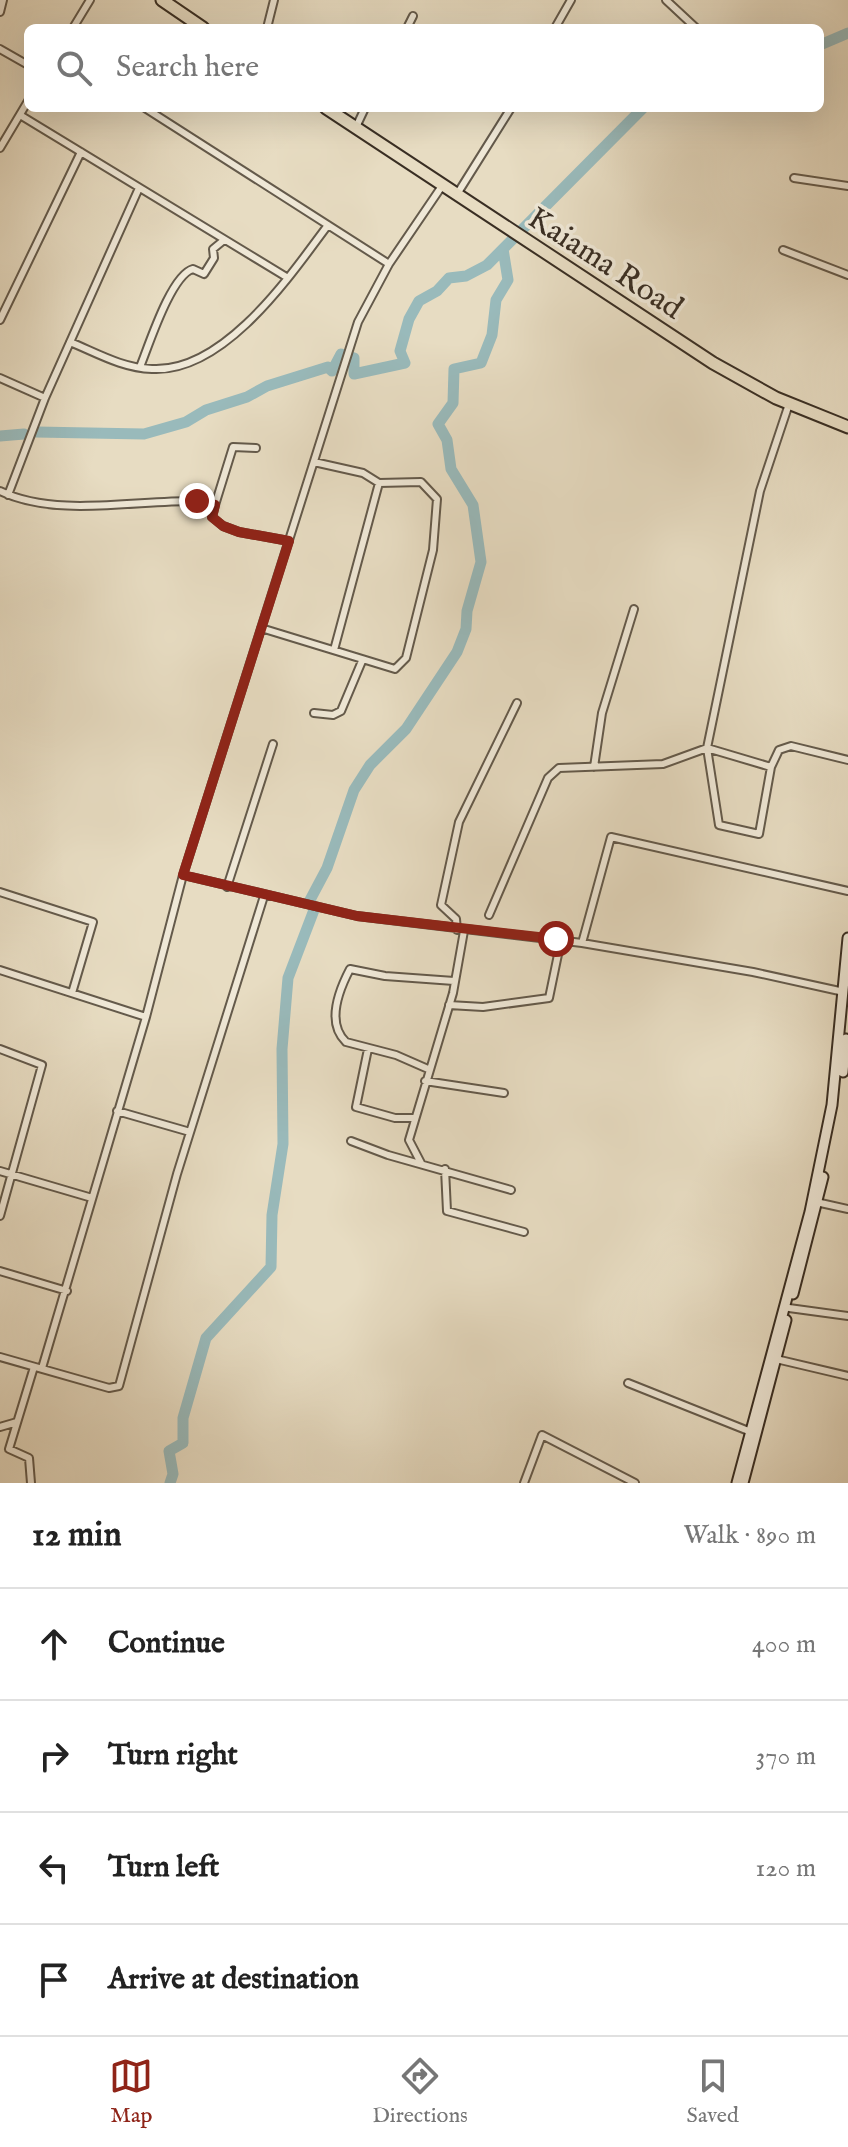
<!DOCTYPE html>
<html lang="en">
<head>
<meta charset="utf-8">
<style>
	:root { --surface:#fff; --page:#f2f2f2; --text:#222; --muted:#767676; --line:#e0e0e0; --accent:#8f2418 }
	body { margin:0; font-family:"IM FELL English",serif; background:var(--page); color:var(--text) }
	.stop { position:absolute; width:24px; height:24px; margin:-18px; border:6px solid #8f2418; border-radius:50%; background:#fff }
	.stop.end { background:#8f2418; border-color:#fff; box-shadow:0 2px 8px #0008 }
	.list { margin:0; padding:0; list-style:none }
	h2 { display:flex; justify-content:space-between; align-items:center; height:104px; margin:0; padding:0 32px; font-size:34px }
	h2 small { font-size:26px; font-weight:400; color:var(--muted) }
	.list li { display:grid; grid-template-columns:52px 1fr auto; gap:24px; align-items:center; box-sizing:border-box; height:112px; padding:0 32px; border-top:2px solid var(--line) }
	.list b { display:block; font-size:30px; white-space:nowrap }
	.list em { font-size:26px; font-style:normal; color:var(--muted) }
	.icon { flex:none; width:44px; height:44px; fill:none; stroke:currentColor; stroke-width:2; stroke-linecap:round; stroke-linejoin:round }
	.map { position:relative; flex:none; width:848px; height:1483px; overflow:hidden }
	.search { position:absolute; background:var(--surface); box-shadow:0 8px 32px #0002; left:24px; right:24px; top:24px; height:88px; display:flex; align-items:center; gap:20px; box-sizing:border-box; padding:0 28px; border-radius:12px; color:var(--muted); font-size:30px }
	.sheet { height:552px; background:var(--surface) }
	nav { display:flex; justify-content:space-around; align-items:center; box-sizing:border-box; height:112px; border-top:2px solid var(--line); background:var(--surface); font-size:22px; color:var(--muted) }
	nav a { display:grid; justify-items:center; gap:4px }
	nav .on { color:var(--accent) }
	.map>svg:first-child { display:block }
</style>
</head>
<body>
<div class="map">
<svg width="848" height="1483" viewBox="0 0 848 1483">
	<rect width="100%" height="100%" fill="#e7dcc2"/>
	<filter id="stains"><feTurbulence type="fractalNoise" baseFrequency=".0025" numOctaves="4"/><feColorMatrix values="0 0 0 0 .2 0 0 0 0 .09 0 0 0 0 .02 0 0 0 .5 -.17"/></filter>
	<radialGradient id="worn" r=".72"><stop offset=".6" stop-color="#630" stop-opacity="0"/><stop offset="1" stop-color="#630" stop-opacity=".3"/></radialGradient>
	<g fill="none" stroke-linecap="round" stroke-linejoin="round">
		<path stroke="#99babb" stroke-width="11" d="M 820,45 L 848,33
			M 36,432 L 144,434 L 186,422 L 206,410 L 247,397 L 267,386 L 328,367 L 332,371 L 341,354 L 354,358 L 354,374 L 405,363 L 400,351 L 409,319 L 419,301 L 437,291 L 449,278 L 466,276 L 487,265 L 643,108
			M 0,436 L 24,434
			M 170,1483 L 173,1474 L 169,1451 L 183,1443 L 183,1418 L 206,1338 L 271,1267 L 272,1215 L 283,1144 L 282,1049 L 288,978 L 314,910 L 310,900 L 327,868 L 354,790 L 370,765 L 406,729 L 457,652 L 466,629 L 467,611 L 481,562 L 473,505 L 451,469 L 447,440 L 438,424 L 453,403 L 454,369 L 481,363 L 492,335 L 496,300 L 508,280 L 503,249"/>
		<g stroke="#645a4b" stroke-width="10">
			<path id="street" d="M 666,0 L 696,28
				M 0,12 L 3,0
				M 73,28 L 90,0
				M 267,28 L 274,0
				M 407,28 L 413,16
				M 555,28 L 571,0
				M 0,49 L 28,65
				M 145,108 L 389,264
				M 20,115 L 288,278
				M 357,125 L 365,108
				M 0,148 L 28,101
				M 794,178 L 848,186
				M 459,191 L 511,108
				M 783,250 L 848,275
				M 0,320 L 81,152
				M 70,342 C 97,353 122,368 152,369 C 224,373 290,276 328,225
				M 140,367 C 149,345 171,275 193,269 L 204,274 L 214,258 L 213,249 L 224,240
				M 0,378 L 45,398
				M 0,491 C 55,518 137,500 197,501 L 215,505 L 212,517 L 223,526 L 239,532 L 289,541
				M 8,495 L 45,398 L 139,188
				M 215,505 L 233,447 L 256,448
				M 261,628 L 395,669 L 406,658 L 433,550 L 437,499 L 421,482 L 379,483 L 363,473 L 314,462
				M 334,650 L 379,483
				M 314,713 L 333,715 L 341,711 L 362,661
				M 594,767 L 602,713 L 634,609
				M 771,767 L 759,834 L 719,825 L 707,748 L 760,491 L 789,404
				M 183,875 L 357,916 L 582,943 L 753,972 L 844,992
				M 227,887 L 273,744
				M 0,892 L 93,922 L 72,993
				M 489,915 L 548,778 L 559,768 L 663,764 L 707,748 L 771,767 L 779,750 L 791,746 L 848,760
				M 457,930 L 456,919 L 441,905 L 459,822 L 517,703
				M 582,943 L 611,837 L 848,891
				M 0,970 L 146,1017
				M 449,1005 L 483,1007 L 549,998 L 561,940
				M 0,1049 L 42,1065 L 0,1216
				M 368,1049 L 356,1107 L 395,1118 L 413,1118
				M 428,1069 L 396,1055 L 346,1042 C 326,1023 339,990 350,969 L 385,976 L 454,981
				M 425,1081 L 504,1093
				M 117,1111 L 190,1132
				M 351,1141 L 388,1155 L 511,1190
				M 421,1163 L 409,1140 L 453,993 L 464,931
				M 445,1169 L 447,1211 L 524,1232
				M 0,1171 L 92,1198
				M 816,1202 L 848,1209
				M 0,1271 L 67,1291
				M 789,1308 L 848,1316
				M 0,1357 L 109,1388 L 119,1386 L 177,1174 L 264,896
				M 776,1359 L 848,1376
				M 42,1368 L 146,1017 L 183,875 L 358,322 L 389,264 L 442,186
				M 628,1383 L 751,1432
				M 0,1427 L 17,1422
				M 31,1483 L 29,1458 L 9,1449 L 34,1367
				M 524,1483 L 542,1435 L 635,1483"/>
		</g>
		<g stroke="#392e23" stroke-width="13">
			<path id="secondary" d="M 843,1072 L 846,1039
				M 793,1294 L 823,1177
				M 737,1483 L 810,1212 L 832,1105 L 848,938
				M 743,1483 L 786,1320"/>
		</g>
		<g stroke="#392e23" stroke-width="15">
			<path id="highway" d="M 162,0 L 203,28
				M 326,108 L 713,363 L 776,398 L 848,427"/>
		</g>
		<use href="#street" stroke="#efe8d7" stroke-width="6"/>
		<use href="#secondary" stroke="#efe8d7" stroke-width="9"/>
		<use href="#highway" stroke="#e7dcc2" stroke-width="11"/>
	</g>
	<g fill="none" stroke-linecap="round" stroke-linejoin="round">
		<path stroke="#8f2418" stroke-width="10" d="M 197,501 L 215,505 L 212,517 L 223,526 L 239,532 L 289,541 L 183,875 L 357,916 L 556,939"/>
	</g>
	<g text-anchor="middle" stroke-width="7" stroke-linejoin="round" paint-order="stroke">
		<g font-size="32" fill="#392e23" stroke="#efe8d7">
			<text transform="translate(606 262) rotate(33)" y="11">Kaiama Road</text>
		</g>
	</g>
	<rect width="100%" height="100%" filter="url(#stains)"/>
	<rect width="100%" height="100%" fill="url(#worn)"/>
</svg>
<div class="stop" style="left:556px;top:939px"></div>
<div class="stop end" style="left:197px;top:501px"></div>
<div class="search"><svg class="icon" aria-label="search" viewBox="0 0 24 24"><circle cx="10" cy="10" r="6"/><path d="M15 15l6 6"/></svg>Search here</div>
</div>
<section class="sheet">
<h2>12 min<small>Walk · 890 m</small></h2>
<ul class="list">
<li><svg class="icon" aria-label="ahead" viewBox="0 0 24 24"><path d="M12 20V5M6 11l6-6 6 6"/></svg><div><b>Continue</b></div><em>400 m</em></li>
<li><svg class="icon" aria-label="right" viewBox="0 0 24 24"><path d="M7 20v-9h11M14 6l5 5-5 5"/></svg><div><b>Turn right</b></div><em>370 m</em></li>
<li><svg class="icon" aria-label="left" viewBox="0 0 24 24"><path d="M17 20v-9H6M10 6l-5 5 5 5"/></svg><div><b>Turn left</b></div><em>120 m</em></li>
<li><svg class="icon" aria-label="arrive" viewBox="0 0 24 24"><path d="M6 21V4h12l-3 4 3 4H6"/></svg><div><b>Arrive at destination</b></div></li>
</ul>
</section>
<nav>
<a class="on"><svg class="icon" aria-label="map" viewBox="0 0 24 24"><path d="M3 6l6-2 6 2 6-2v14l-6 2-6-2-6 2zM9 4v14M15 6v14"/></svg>Map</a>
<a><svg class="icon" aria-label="directions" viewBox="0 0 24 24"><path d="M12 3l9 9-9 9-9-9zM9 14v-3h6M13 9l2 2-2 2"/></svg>Directions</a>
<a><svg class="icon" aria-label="saved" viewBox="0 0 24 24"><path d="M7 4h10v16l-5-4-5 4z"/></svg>Saved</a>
</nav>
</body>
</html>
